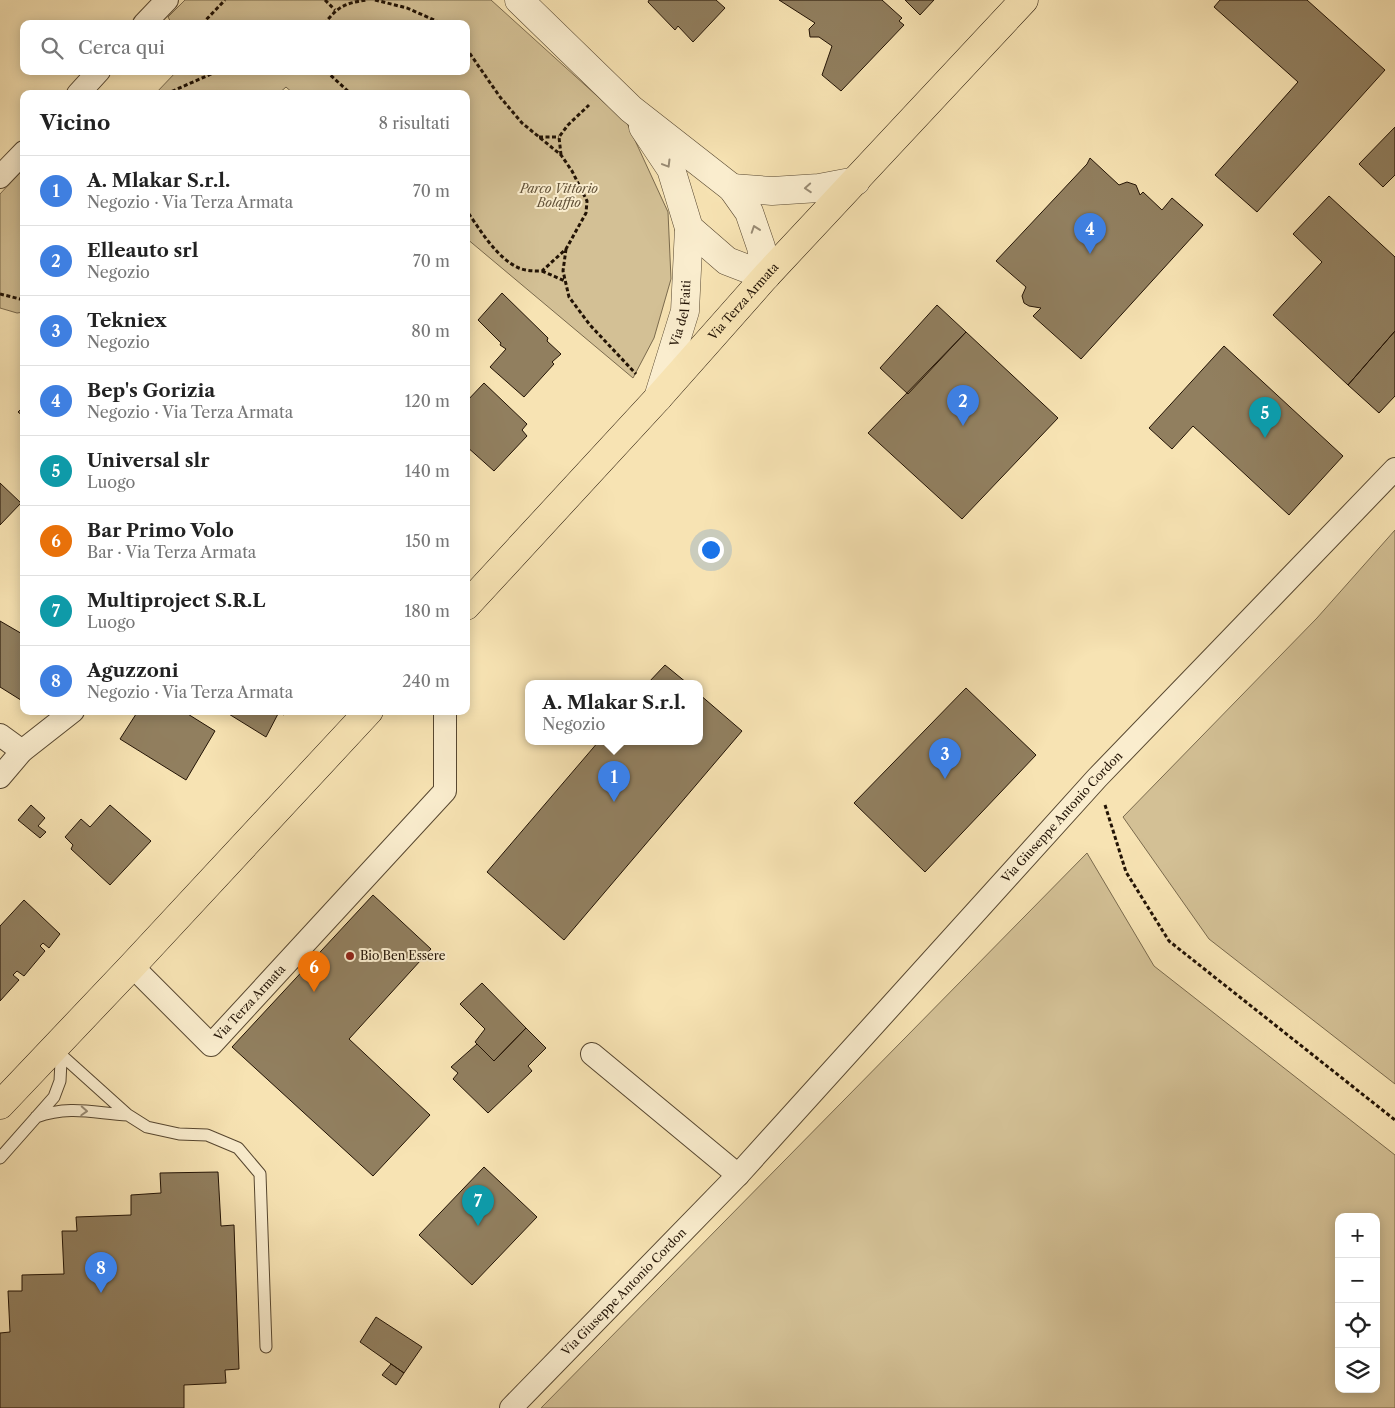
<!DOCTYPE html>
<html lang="it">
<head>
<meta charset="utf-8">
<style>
	:root { --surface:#fff; --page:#f2f2f2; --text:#222; --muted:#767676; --line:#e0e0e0; --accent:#d93025 }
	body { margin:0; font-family:"Libre Caslon Text",serif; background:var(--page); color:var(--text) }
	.controls { position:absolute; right:15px; bottom:15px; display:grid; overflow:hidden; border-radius:10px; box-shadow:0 2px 12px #0003 }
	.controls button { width:45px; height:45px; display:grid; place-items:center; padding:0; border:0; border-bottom:1px solid var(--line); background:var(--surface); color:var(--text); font:25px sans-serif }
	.you { position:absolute; left:710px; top:549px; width:18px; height:18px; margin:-12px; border:4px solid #fff; border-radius:50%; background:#1a73e8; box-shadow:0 0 0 8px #1a73e833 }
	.badge { display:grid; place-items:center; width:32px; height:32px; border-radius:50%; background:var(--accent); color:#fff; font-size:16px; font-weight:700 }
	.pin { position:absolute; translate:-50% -41px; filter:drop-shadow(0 1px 2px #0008) }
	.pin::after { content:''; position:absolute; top:26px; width:18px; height:15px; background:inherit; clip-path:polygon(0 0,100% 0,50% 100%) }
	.popup { position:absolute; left:525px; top:680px; width:178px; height:65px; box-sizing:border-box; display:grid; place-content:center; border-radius:10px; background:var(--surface); filter:drop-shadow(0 1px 4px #0005); font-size:16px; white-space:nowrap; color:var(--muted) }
	.popup b { font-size:19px; color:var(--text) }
	.popup::after { content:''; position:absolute; left:50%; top:100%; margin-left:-10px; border:10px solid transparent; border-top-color:var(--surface) }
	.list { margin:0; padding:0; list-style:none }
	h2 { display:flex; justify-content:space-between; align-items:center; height:65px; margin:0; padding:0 20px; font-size:21px }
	h2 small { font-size:16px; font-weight:400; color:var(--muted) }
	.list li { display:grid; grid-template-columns:32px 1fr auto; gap:15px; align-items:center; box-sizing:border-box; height:70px; padding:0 20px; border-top:1px solid var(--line) }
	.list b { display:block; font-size:19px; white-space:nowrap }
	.list p { margin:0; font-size:16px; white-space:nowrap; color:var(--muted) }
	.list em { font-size:16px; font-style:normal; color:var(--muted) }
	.icon { flex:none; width:28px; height:28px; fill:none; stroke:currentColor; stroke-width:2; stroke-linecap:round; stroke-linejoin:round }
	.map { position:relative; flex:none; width:1395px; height:1408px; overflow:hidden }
	.search { position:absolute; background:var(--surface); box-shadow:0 2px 12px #0003; left:20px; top:20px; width:450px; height:55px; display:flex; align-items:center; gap:12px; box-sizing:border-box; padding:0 18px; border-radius:10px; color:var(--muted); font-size:19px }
	.panel { position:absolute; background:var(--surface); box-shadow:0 2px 12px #0003; left:20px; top:90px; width:450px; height:625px; border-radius:10px }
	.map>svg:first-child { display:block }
</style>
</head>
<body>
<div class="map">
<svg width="1395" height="1408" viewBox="0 0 1395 1408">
	<rect width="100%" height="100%" fill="#f7e3b3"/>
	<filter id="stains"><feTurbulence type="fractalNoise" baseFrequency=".004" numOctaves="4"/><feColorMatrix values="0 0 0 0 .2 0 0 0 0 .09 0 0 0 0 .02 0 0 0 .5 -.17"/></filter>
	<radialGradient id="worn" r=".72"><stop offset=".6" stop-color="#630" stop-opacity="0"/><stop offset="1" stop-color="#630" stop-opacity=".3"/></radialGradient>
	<path fill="#d3c095" stroke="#7a6a4d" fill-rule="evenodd" d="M 185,0 L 491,0 L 627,123 L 668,212 L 671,279 L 654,338 L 633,378 L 466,238 L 466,94 L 294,94 L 286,87 L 278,94 L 155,94 L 177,71 L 466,71 L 466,24 L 172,24 L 168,17 Z
		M 24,168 L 24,312 L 17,313 L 0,308 L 0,194 Z
		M 1395,530 L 1395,1084 L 1209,939 L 1123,817 L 1317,618 Z
		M 1087,853 L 1154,966 L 1395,1155 L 1395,1408 L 541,1408 ZM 1339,1217 L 1376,1217 L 1376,1389 L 1339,1389 Z"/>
	<path fill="#917f5f" stroke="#221305" d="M 649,0 L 716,0 L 725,8 L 693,42 L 678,26 L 675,30 L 648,2 Z
		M 779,0 L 882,0 L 902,18 L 899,21 L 904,25 L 841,91 L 822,75 L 832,46 L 819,37 L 810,37 L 809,29 L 815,23 Z
		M 905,0 L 934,0 L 920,15 Z
		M 1220,0 L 1307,0 L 1385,70 L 1257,212 L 1215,175 L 1298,82 L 1214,7 Z
		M 1395,127 L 1395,175 L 1383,187 L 1359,164 Z
		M 1090,158 L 1119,185 L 1127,182 L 1136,185 L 1140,195 L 1143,192 L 1162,210 L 1172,198 L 1203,225 L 1081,359 L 1033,316 L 1041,308 L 1029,306 L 1024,303 L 1022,296 L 1026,287 L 996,261 L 1087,164 Z
		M 1329,196 L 1395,257 L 1395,331 L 1348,385 L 1273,315 L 1322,262 L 1293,234 Z
		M 502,293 L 548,338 L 547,341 L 561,354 L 552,362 L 554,364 L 524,397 L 490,367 L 506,349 L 500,345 L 501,343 L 478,320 Z
		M 937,305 L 966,332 L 908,394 L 880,368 Z
		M 1395,331 L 1395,396 L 1379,413 L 1348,385 Z
		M 966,332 L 1058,418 L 962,519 L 868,433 Z
		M 1224,346 L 1343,456 L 1289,515 L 1193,426 L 1172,449 L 1149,428 Z
		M 484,383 L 527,424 L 522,430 L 527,436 L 494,471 L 466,446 L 466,402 Z
		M 24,406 L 24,417 L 18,412 Z
		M 0,483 L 21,503 L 0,525 Z
		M 0,621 L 24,635 L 24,702 L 0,687 Z
		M 665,665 L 687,683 L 648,683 Z
		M 966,688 L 1036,755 L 925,872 L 854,803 Z
		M 699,694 L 742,731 L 564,940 L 487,872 L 599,741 L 699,741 Z
		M 138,711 L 183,711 L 215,731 L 186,780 L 120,739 Z
		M 224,711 L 286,711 L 284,715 L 279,712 L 266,737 Z
		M 31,805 L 45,818 L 38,826 L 46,832 L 40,838 L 18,820 Z
		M 110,805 L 151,841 L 110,885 L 71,849 L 73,845 L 65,837 L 81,819 L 90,827 Z
		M 373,895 L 431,949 L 349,1039 L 430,1115 L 373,1176 L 232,1047 Z
		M 24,900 L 60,934 L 49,948 L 43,943 L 40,946 L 45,951 L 24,976 L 17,971 L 13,975 L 19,980 L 0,1001 L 0,926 Z
		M 482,983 L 526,1028 L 494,1061 L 475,1042 L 485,1029 L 460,1004 Z
		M 526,1028 L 546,1048 L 528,1066 L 532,1071 L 488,1113 L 453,1079 L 458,1073 L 451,1067 L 477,1044 L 494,1061 Z
		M 484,1167 L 537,1217 L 472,1285 L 419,1235 Z
		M 218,1172 L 221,1226 L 234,1225 L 239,1369 L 225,1370 L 226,1383 L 184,1385 L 184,1408 L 0,1408 L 0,1333 L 10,1332 L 8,1291 L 22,1291 L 22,1275 L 64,1274 L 62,1231 L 77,1231 L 76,1217 L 131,1215 L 131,1195 L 161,1193 L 160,1173 Z
		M 376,1317 L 422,1347 L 404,1373 L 360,1342 Z
		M 391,1364 L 404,1373 L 396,1385 L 382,1375 Z"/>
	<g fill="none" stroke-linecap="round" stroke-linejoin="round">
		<g stroke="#574730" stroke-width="13">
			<path id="service" d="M 128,1115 L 147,1127 L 179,1134 L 207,1135 L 238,1148 L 260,1174 L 266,1347
				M 36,1117 C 71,1105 93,1113 128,1115 L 58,1052
				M 0,1158 L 54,1097 L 60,1081 L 61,1061 L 58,1051"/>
		</g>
		<g stroke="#574730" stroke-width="24">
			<g id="minor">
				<path d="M 144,24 L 167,0"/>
				<path d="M 78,94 L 99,71"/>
				<path d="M 0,177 L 24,152"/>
				<path d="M 0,735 L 22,751"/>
				<path d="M 0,777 L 22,751 L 73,711"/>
				<path id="s1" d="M 132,966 L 211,1045 L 445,791 L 445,711"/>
				<path d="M 592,1054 L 738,1175"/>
				<path id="s2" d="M 511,1408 L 738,1175 L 1097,778 L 1395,469"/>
			</g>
		</g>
		<g stroke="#574730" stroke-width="29">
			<g id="tertiary">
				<path d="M 519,0 L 631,109 L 732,188 L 749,212 L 761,247 L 766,276"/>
				<path d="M 643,127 L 671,169 L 689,228 L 727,261 L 766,276"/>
				<path d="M 732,188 L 772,191 L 819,188 L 856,181"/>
				<path id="s3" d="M 658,398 L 685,311 L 689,228"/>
			</g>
		</g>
		<g stroke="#221305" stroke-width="29">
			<g id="primary">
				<path id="s4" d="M 466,606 L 658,398 L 766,276 L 1024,0"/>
				<path d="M 0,1105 L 132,966 L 369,711"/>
			</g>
		</g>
		<path stroke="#221305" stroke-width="3" stroke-dasharray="4 2.5" stroke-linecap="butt" d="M 325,0 L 335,10
			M 375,0 L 407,8 L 443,24
			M 202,24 L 225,0
			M 324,24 C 338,7 344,3 367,0
			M 466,48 L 500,97 L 522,123 L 561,155 L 572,171 L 587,201 L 586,213 L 566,249 L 542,271 C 534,271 526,271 519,268 C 496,258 480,229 466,210
			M 326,71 L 351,94
			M 166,94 L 218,71
			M 539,137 L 559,137
			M 561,155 L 559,137 L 568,125 L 589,105
			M 566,249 L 563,271 L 569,297 L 590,325 L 636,374
			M 542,271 L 565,281
			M 0,294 L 24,300
			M 1105,805 L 1126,872 L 1169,941 L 1395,1120"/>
		<use href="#service" stroke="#faedce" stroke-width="11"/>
		<use href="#minor" stroke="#faedce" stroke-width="22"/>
		<use href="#tertiary" stroke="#faedce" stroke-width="28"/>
		<use href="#primary" stroke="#f7e3b3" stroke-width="28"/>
	</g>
	<defs><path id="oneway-chevron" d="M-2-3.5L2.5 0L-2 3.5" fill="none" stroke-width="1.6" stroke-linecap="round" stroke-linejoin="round" transform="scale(1.25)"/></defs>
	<g stroke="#998b74">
		<use href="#oneway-chevron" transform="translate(667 164) rotate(59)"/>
		<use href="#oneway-chevron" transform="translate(808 188) rotate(176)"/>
		<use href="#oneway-chevron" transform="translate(755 229) rotate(-109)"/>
		<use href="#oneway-chevron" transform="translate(84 1111) rotate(3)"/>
	</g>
	<circle fill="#8f2418" stroke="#faedce" stroke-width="2" cx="350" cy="956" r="5"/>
	<g text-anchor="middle" stroke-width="4" stroke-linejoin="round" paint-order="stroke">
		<g font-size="12" font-style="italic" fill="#605037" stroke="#faedce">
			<text x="559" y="193">Parco Vittorio<tspan x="559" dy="14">Bolaffio</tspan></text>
		</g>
		<g font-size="12" fill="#221305" stroke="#faedce">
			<text dy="4" stroke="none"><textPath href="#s4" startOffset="412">Via Terza Armata</textPath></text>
			<text dy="4" stroke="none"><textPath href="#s3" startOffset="88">Via del Faiti</textPath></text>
			<text dy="4" stroke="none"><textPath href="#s2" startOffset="808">Via Giuseppe Antonio Cordon</textPath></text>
			<text dy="4" stroke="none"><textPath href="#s1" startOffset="169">Via Terza Armata</textPath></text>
			<text dy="4" stroke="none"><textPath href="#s2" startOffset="162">Via Giuseppe Antonio Cordon</textPath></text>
		</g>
		<g font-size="12" fill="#221305" stroke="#faedce" text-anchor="start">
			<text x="360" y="960">Bio Ben Essere</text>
		</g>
	</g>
	<rect width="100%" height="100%" filter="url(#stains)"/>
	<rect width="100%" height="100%" fill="url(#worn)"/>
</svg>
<div class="controls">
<button>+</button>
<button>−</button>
<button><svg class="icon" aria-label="locate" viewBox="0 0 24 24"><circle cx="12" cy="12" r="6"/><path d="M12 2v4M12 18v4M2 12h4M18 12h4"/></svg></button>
<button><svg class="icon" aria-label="layers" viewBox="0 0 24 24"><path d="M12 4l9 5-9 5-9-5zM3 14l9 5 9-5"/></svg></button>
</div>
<div class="you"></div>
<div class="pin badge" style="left:614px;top:802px;background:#3f7fe0">1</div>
<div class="popup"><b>A. Mlakar S.r.l.</b>Negozio</div>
<div class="pin badge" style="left:963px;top:426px;background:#3f7fe0">2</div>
<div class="pin badge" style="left:945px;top:779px;background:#3f7fe0">3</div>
<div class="pin badge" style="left:1090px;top:254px;background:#3f7fe0">4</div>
<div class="pin badge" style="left:1265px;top:438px;background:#0f9aa8">5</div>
<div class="pin badge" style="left:314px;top:992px;background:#e8710a">6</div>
<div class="pin badge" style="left:478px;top:1226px;background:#0f9aa8">7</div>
<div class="pin badge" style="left:101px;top:1293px;background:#3f7fe0">8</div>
<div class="search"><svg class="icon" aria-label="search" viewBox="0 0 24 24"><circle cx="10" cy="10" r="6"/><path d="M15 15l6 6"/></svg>Cerca qui</div>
<section class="panel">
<h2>Vicino<small>8 risultati</small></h2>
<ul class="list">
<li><span class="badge" style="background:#3f7fe0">1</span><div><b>A. Mlakar S.r.l.</b><p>Negozio · Via Terza Armata</p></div><em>70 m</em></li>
<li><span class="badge" style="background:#3f7fe0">2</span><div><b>Elleauto srl</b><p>Negozio</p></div><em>70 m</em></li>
<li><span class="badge" style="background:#3f7fe0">3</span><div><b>Tekniex</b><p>Negozio</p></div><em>80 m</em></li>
<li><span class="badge" style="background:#3f7fe0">4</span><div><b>Bep's Gorizia</b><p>Negozio · Via Terza Armata</p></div><em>120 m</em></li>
<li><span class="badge" style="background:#0f9aa8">5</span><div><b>Universal slr</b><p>Luogo</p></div><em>140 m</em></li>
<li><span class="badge" style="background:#e8710a">6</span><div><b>Bar Primo Volo</b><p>Bar · Via Terza Armata</p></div><em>150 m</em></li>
<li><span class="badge" style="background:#0f9aa8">7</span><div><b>Multiproject S.R.L</b><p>Luogo</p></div><em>180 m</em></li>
<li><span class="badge" style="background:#3f7fe0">8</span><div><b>Aguzzoni</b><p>Negozio · Via Terza Armata</p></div><em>240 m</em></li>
</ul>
</section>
</div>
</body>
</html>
